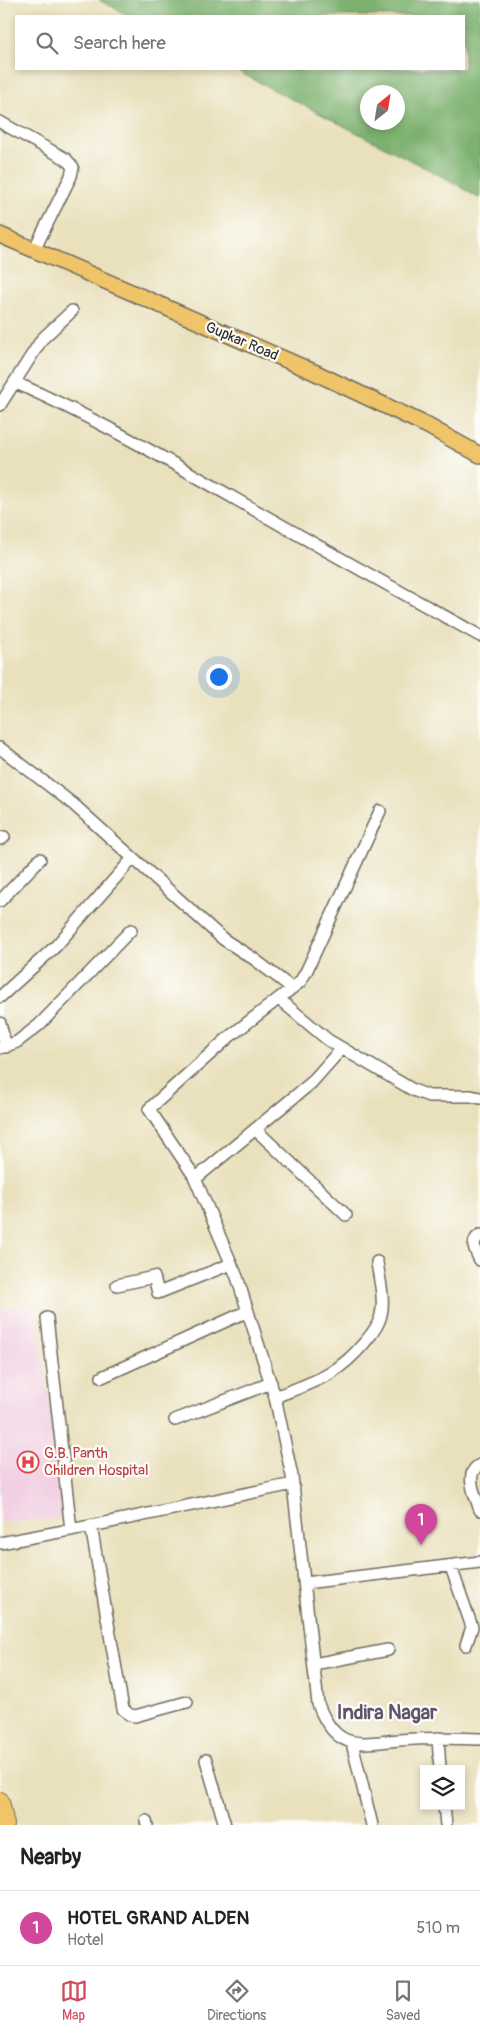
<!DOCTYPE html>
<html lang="en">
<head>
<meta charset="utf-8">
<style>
	:root { --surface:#fff; --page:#f2f2f2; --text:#222; --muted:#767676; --line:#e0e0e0; --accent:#d1495b }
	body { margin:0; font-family:Pangolin,sans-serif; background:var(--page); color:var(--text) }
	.controls { position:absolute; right:15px; bottom:15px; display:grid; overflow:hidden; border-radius:0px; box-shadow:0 2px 8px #0003 }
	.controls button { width:45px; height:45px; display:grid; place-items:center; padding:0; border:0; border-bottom:1px solid var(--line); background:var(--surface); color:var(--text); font:25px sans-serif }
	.compass { position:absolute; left:360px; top:85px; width:45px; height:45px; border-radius:50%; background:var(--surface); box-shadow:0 2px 8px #0003; rotate:30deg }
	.you { position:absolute; left:218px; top:676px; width:18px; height:18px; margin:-12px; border:4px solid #fff; border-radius:50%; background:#1a73e8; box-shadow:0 0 0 8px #1a73e833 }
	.badge { display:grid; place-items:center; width:32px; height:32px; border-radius:50%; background:var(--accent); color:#fff; font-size:16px; font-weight:700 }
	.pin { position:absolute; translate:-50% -41px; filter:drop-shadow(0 1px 2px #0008) }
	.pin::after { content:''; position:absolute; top:26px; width:18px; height:15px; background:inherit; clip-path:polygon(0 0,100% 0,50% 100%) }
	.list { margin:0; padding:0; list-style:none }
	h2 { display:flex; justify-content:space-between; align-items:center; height:65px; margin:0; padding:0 20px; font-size:21px }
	h2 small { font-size:16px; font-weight:400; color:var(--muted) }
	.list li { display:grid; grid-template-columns:32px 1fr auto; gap:15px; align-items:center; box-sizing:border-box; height:75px; padding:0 20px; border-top:1px solid var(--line) }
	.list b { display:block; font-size:19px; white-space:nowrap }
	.list p { margin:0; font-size:16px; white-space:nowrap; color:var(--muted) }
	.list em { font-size:16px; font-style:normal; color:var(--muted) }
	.icon { flex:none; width:28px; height:28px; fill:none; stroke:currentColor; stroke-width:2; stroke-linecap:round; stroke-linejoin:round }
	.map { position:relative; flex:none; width:480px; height:1825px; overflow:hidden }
	.search { position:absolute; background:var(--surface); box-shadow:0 2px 8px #0003; left:15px; right:15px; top:15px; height:55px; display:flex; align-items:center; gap:12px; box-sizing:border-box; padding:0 18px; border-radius:0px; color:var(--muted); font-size:19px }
	.sheet { height:140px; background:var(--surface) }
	nav { display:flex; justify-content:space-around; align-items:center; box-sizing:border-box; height:70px; border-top:1px solid var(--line); background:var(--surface); font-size:14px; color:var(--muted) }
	nav a { display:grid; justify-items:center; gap:2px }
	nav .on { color:var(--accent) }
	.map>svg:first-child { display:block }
</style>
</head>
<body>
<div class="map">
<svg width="480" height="1825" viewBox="0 0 480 1825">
	<rect width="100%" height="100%" fill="#fdfcf7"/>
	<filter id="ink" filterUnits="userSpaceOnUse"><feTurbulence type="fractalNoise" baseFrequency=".02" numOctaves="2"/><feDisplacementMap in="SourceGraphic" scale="10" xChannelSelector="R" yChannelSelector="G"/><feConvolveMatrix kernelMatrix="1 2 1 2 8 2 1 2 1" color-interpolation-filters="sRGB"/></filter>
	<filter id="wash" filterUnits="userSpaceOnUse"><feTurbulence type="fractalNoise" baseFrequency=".0096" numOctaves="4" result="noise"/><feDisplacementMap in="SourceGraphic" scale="20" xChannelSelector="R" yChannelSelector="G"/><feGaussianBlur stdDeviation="1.12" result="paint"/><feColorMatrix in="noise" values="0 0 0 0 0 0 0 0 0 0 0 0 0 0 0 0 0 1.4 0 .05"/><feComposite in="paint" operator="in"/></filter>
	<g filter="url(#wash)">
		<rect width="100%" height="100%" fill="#e9e0bc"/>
		<path fill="#f1d0e3" d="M 34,1306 L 50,1405 L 62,1518 L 0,1523 L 0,1308 Z"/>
		<path fill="#7bb16e" stroke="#536e4c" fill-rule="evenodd" d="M 99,0 L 480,0 L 480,199 L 449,180 L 233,69 L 464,69 L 464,16 L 130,16 ZM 368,92 L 398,92 L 398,122 L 368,122 Z"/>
	</g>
	<g filter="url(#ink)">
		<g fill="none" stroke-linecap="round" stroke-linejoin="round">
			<g stroke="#6e6a5e" stroke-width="14">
				<path id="minor" d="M 0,122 L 66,159 L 73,167 L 71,176 L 34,250
					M 16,383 C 93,417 166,459 239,501 C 319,547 399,591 480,636
					M 0,405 L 42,339 L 72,311
					M 0,748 L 73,804 L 223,939 L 254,959 L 292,988
					M 380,811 L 306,972 L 300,982 L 229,1037 L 149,1109 L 194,1176 L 237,1277 L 275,1397 L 292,1476 L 318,1704 C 324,1720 334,1739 353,1742 C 367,1745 385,1741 399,1740 C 426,1738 453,1738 480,1739
					M 0,839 L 4,837
					M 0,901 L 40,859
					M 0,997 L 56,946 L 133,858
					M 279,999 L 328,1040 L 413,1090 L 429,1096 L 471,1096 L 480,1098
					M 0,1023 L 6,1047
					M 0,1048 L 17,1042 L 39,1025 L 131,930
					M 255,1129 L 346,1215
					M 195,1179 L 311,1083 L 342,1048
					M 480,1235 C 470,1242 475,1251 480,1260
					M 117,1285 L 154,1277 L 158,1293 L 231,1264
					M 47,1318 L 71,1530
					M 102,1377 L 248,1311
					M 275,1397 C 315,1381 337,1376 365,1342 C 372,1334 379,1325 381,1315 C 385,1299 379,1278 377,1262
					M 175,1420 L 271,1383
					M 480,1465 C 463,1473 476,1497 480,1510
					M 91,1526 L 123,1709 L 130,1715 L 135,1716 L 187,1702
					M 0,1543 L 91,1526 L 293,1484
					M 451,1567 L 472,1627 L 466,1645
					M 305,1583 L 480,1562
					M 314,1664 L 388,1650
					M 438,1738 L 440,1769
					M 352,1743 L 372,1825
					M 206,1760 L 225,1825
					M 444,1806 L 446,1825
					M 146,1821 L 147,1825"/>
			</g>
			<g stroke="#6e6a5e" stroke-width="18">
				<path id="major" d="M 0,235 L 314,372 L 426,425 L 480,455"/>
			</g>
			<g stroke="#6e6a5e" stroke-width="20">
				<path id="highway" d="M 0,1801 L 5,1825"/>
			</g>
			<use href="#minor" stroke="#fff" stroke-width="11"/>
			<use href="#major" stroke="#f0c469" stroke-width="15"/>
			<use href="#highway" stroke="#f0c469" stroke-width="18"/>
		</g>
	</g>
	<defs>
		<g id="hospital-ring" transform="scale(1.125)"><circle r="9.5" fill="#fdfcf7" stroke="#e0444e" stroke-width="1.5"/><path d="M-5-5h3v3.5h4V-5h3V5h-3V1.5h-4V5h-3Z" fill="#e0444e"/></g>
	</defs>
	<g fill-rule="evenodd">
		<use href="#hospital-ring" x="28" y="1462"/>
	</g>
	<g text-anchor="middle" stroke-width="4.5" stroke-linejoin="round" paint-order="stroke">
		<g font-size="15" fill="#2b2b2b" stroke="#fdfcf7">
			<text transform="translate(242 341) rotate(23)" y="5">Gupkar Road</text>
		</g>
		<g font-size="15" fill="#be3a42" stroke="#fdfcf7" text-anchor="start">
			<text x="44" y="1458">G.B. Panth<tspan x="44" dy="17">Children Hospital</tspan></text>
		</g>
		<g font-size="20" font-weight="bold" fill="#5f556c" stroke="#fdfcf7">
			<text x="387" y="1719">Indira Nagar</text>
		</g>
	</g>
</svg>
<div class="controls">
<button><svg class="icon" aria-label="layers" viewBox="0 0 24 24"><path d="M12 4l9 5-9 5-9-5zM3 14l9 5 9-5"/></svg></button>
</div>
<svg class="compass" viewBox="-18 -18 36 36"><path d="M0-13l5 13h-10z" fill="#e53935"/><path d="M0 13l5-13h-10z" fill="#767676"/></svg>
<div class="you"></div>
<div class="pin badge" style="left:421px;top:1545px;background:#d1479c">1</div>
<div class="search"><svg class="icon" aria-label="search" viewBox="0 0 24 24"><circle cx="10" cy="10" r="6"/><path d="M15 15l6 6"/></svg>Search here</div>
</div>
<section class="sheet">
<h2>Nearby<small></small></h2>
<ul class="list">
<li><span class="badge" style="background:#d1479c">1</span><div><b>HOTEL GRAND ALDEN</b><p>Hotel</p></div><em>510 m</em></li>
</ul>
</section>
<nav>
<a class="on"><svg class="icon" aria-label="map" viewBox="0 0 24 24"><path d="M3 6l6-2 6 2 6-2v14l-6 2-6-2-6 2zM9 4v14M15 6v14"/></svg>Map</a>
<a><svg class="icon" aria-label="directions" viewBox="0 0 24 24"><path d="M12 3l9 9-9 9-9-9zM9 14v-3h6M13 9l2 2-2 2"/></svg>Directions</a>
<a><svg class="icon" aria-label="saved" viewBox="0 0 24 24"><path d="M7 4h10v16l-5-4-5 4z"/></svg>Saved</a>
</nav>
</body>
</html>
